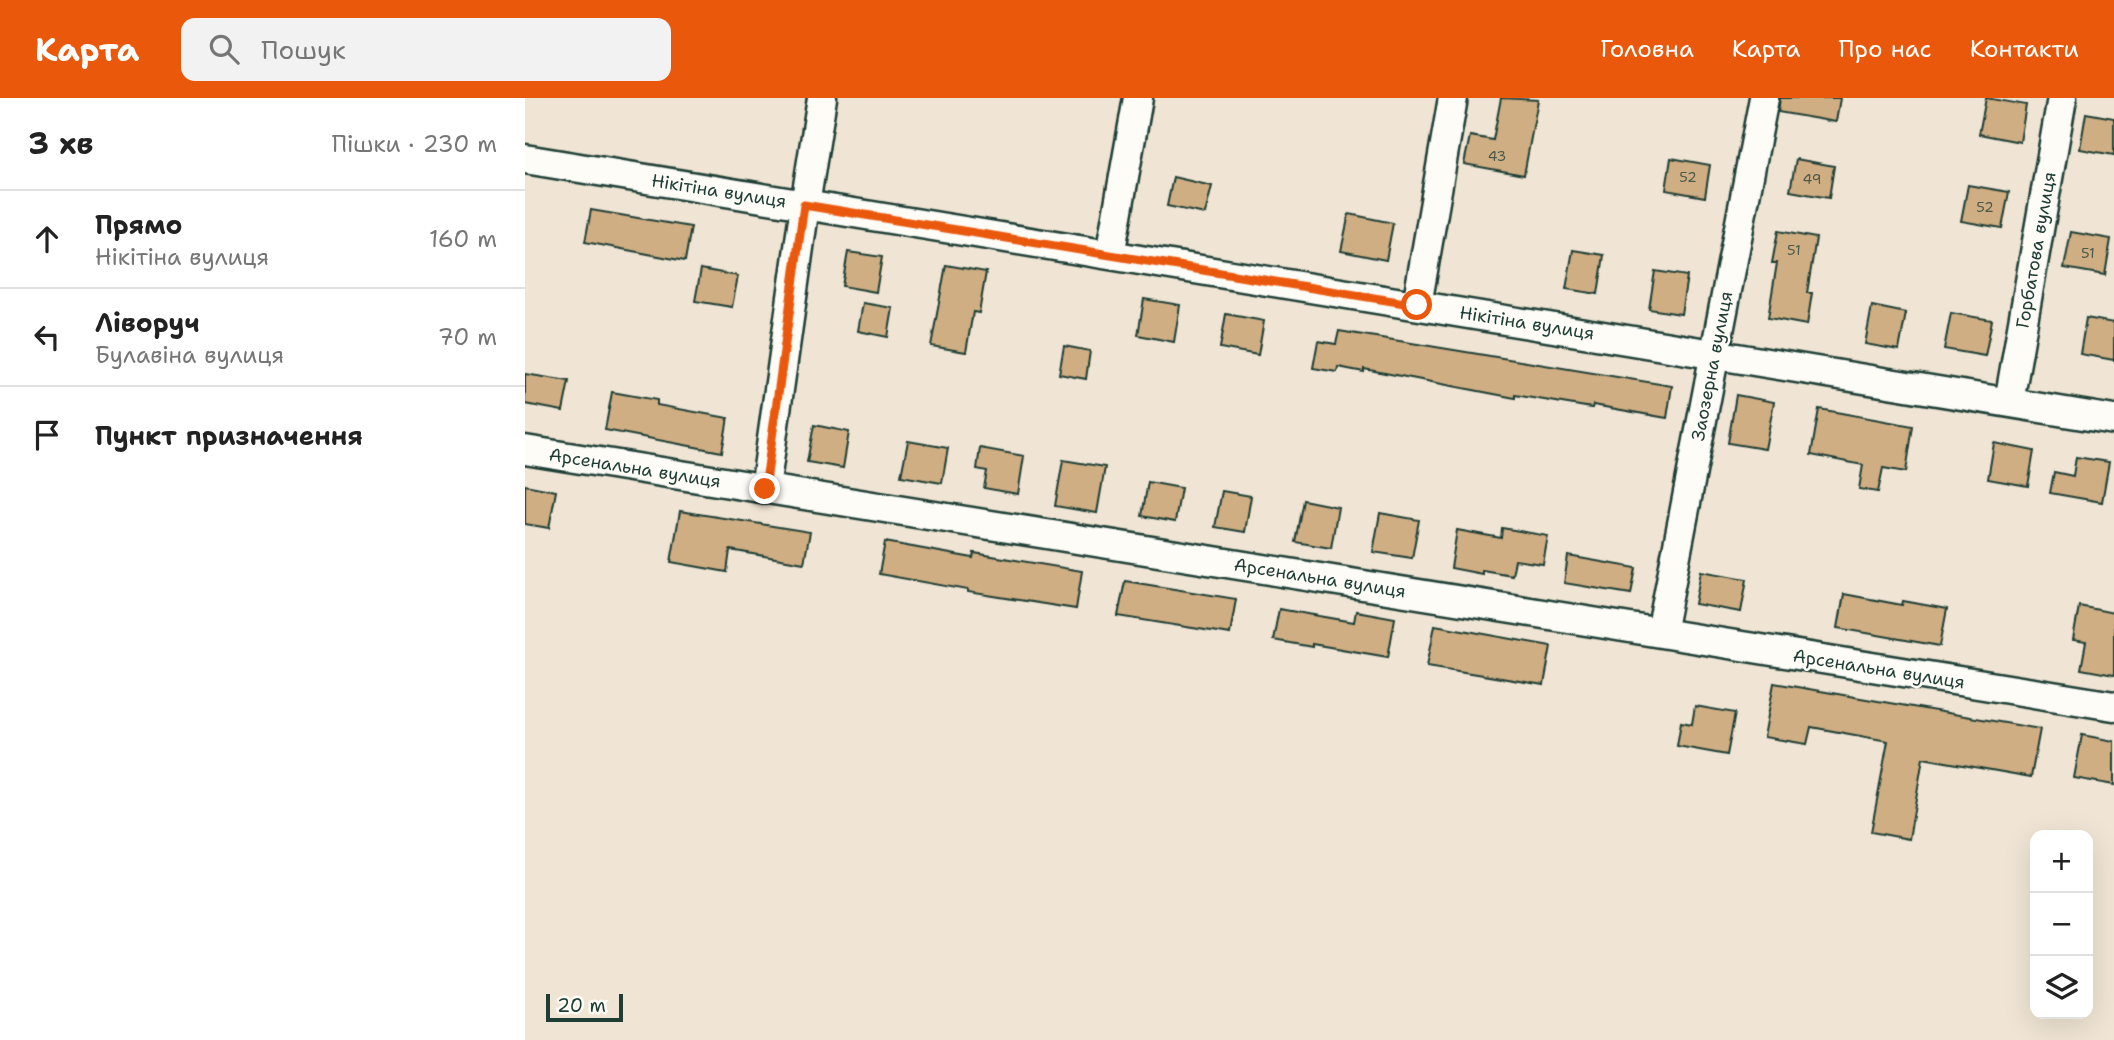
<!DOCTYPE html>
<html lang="uk">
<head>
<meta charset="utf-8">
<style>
	:root { --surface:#fff; --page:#f2f2f2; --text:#222; --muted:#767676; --line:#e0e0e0; --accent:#ea580c }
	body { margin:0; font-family:"Shantell Sans",sans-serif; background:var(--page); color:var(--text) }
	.controls { position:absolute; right:21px; bottom:21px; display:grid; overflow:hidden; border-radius:14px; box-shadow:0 7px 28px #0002 }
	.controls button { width:63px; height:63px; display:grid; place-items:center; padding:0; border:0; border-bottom:2px solid var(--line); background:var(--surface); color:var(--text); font:35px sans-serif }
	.scale { position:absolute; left:21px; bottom:18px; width:77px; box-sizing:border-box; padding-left:7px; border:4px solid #1f3d34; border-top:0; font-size:19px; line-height:24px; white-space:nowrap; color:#1f3d34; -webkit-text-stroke:5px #fdfcf7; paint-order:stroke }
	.stop { position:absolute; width:21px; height:21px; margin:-16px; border:5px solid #ea580c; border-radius:50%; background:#fff }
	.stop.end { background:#ea580c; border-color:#fff; box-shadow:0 2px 7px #0008 }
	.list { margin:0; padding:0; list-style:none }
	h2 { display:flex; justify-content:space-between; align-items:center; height:91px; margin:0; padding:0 28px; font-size:30px }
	h2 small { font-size:23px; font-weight:400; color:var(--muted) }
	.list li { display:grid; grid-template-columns:46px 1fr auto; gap:21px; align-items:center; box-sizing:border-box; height:98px; padding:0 28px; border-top:2px solid var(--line) }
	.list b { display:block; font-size:26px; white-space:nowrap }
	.list p { margin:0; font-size:23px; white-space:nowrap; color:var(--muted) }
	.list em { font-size:23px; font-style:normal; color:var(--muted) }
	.icon { flex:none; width:38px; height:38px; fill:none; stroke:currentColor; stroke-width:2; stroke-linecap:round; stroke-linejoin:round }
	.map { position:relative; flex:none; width:1589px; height:942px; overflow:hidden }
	header { display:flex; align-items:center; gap:42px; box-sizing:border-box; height:98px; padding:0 35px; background:var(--accent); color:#fff }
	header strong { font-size:33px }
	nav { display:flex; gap:38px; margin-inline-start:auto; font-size:24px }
	.search { width:490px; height:63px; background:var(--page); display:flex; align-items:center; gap:18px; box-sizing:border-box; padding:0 24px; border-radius:14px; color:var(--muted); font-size:26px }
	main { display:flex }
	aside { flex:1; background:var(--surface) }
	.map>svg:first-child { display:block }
</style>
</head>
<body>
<header>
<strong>Карта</strong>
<div class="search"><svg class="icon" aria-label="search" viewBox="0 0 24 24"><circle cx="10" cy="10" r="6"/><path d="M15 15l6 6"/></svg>Пошук</div>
<nav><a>Головна</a><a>Карта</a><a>Про нас</a><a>Контакти</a></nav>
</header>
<main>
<aside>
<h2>3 хв<small>Пішки · 230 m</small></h2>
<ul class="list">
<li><svg class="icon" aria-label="ahead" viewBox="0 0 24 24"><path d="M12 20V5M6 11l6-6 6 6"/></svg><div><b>Прямо</b><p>Нікітіна вулиця</p></div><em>160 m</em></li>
<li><svg class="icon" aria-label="left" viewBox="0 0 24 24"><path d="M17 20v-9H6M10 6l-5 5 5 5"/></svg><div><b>Ліворуч</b><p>Булавіна вулиця</p></div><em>70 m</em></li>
<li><svg class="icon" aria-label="arrive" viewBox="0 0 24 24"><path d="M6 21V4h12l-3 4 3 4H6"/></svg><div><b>Пункт призначення</b></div></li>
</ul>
</aside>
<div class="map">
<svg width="1589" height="942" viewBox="0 0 1589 942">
	<rect width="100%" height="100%" fill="#f0e5d4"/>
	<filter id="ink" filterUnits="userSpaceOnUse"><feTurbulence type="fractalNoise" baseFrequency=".0143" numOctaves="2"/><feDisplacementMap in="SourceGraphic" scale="14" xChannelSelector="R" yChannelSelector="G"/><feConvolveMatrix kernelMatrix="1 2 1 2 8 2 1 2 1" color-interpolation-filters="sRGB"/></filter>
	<g filter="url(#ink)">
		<path fill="#d0ae83" stroke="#1f3d34" stroke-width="2" d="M 976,0 L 1013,2 L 999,77 L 939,66 L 945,38 L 968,42 Z
			M 1255,0 L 1315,0 L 1311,24 L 1253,14 Z
			M 1461,0 L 1501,7 L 1495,44 L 1454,36 Z
			M 1561,15 L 1589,20 L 1589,57 L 1555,51 Z
			M 1146,60 L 1185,67 L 1180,99 L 1141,92 Z
			M 1271,61 L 1309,68 L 1304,100 L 1265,93 Z
			M 648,79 L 687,88 L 680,116 L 642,108 Z
			M 1443,87 L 1484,94 L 1477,130 L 1436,123 Z
			M 66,112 L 166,129 L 160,163 L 60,144 Z
			M 824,116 L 868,125 L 861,162 L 816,153 Z
			M 1253,133 L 1291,140 L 1282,195 L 1287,195 L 1282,227 L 1243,220 L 1252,165 L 1247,165 Z
			M 1546,134 L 1586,141 L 1580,177 L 1539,170 Z
			M 1048,152 L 1079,157 L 1073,196 L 1041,191 Z
			M 323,154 L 357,159 L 351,194 L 317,188 Z
			M 421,167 L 461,174 L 454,215 L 448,214 L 441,254 L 406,248 Z
			M 176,171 L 213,178 L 207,209 L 170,203 Z
			M 1130,173 L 1162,178 L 1156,216 L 1124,211 Z
			M 619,201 L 655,207 L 649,244 L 613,237 Z
			M 338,205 L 368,210 L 363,239 L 333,233 Z
			M 1347,208 L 1381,215 L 1374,252 L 1340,246 Z
			M 1426,215 L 1467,222 L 1460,258 L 1419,251 Z
			M 701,216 L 739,223 L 733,257 L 695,250 Z
			M 1561,220 L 1589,225 L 1589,262 L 1555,256 Z
			M 814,233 L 1147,288 L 1142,320 L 1068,307 L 1067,310 L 990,297 L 990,300 L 839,271 L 839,274 L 813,269 L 812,274 L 788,270 L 793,243 L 811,246 Z
			M 539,248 L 565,253 L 561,281 L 534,276 Z
			M 0,276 L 44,283 L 38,313 L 0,306 Z
			M 87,294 L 132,302 L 132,307 L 203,320 L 197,354 L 80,332 Z
			M 1211,297 L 1249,304 L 1240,351 L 1203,345 Z
			M 1294,311 L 1388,328 L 1381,374 L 1358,370 L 1353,394 L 1334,391 L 1338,367 L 1286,357 Z
			M 289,327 L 324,334 L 318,370 L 282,364 Z
			M 383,343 L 423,350 L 417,385 L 376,378 Z
			M 1469,345 L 1509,353 L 1503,388 L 1463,381 Z
			M 455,350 L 499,358 L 493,396 L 459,390 L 462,373 L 452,371 Z
			M 1551,359 L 1584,364 L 1577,404 L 1525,395 L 1529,374 L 1548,378 Z
			M 538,362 L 580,369 L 572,415 L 530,408 Z
			M 623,384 L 656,390 L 650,424 L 617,418 Z
			M 0,387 L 31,393 L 24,430 L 0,426 Z
			M 697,393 L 726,398 L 720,434 L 690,429 Z
			M 778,402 L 813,409 L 806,450 L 770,444 Z
			M 155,413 L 285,434 L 279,465 L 205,452 L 202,474 L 146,464 Z
			M 855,415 L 894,422 L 887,460 L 848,454 Z
			M 977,430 L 1023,438 L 1018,466 L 990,462 L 987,477 L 957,472 L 957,476 L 926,470 L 932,432 L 976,440 Z
			M 360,444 L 448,460 L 449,455 L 557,473 L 551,511 L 443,494 L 443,492 L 354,476 Z
			M 1043,458 L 1111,470 L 1106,496 L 1039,485 Z
			M 1176,473 L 1222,481 L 1216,514 L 1170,506 Z
			M 600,483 L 711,501 L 705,536 L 593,518 Z
			M 1319,496 L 1377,507 L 1378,503 L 1422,511 L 1415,548 L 1313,530 Z
			M 1554,508 L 1589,515 L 1589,577 L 1556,571 L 1561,544 L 1548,542 Z
			M 754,511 L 829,524 L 831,513 L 870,520 L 863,559 L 787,546 L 787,549 L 748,542 Z
			M 910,527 L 1026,548 L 1019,587 L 902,568 Z
			M 1249,585 L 1515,631 L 1506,679 L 1398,660 L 1384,741 L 1346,734 L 1363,643 L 1286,629 L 1282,646 L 1239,639 Z
			M 1170,608 L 1210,615 L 1202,657 L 1152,648 L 1156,624 L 1167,626 Z
			M 1557,637 L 1589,643 L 1589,687 L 1549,680 Z"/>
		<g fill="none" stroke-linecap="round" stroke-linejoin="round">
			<g stroke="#1f3d34" stroke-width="33">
				<path id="minor" d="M 0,61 L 1589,322
					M 585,157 L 613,0
					M 892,207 L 928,0
					M 1484,304 L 1537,0
					M 0,352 L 1589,608
					M 240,391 L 280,107 L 297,0
					M 1136,535 L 1239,0"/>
			</g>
			<use href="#minor" stroke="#fdfcf7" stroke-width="28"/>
		</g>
	</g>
	<g fill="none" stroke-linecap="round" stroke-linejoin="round" filter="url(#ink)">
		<path stroke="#ea580c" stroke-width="9" d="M 240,391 L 279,107 L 892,207"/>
	</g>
	<g text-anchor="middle" stroke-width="5" stroke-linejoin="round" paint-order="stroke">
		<g font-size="14" fill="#4b5948">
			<text x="972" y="63">43</text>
			<text x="1163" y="84">52</text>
			<text x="1287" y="86">49</text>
			<text x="1460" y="114">52</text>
			<text x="1269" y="157">51</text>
			<text x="1563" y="160">51</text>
		</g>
		<g font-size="18" fill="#1f3d34" stroke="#fdfcf7">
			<text transform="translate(194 93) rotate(9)" y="6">Нікітіна вулиця</text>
			<text transform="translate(1511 152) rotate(-80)" y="6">Горбатова вулиця</text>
			<text transform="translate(1002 225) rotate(9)" y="6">Нікітіна вулиця</text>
			<text transform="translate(1187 268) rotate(-79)" y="6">Заозерна вулиця</text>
			<text transform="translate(110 370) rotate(9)" y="6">Арсенальна вулиця</text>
			<text transform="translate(795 480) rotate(9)" y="6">Арсенальна вулиця</text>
			<text transform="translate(1354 571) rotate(9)" y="6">Арсенальна вулиця</text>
		</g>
	</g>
</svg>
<div class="controls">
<button>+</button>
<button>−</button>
<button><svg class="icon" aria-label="layers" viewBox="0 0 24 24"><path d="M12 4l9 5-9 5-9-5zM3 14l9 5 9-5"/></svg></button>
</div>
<div class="scale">20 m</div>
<div class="stop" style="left:892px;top:207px"></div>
<div class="stop end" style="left:240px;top:391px"></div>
</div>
</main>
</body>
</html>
